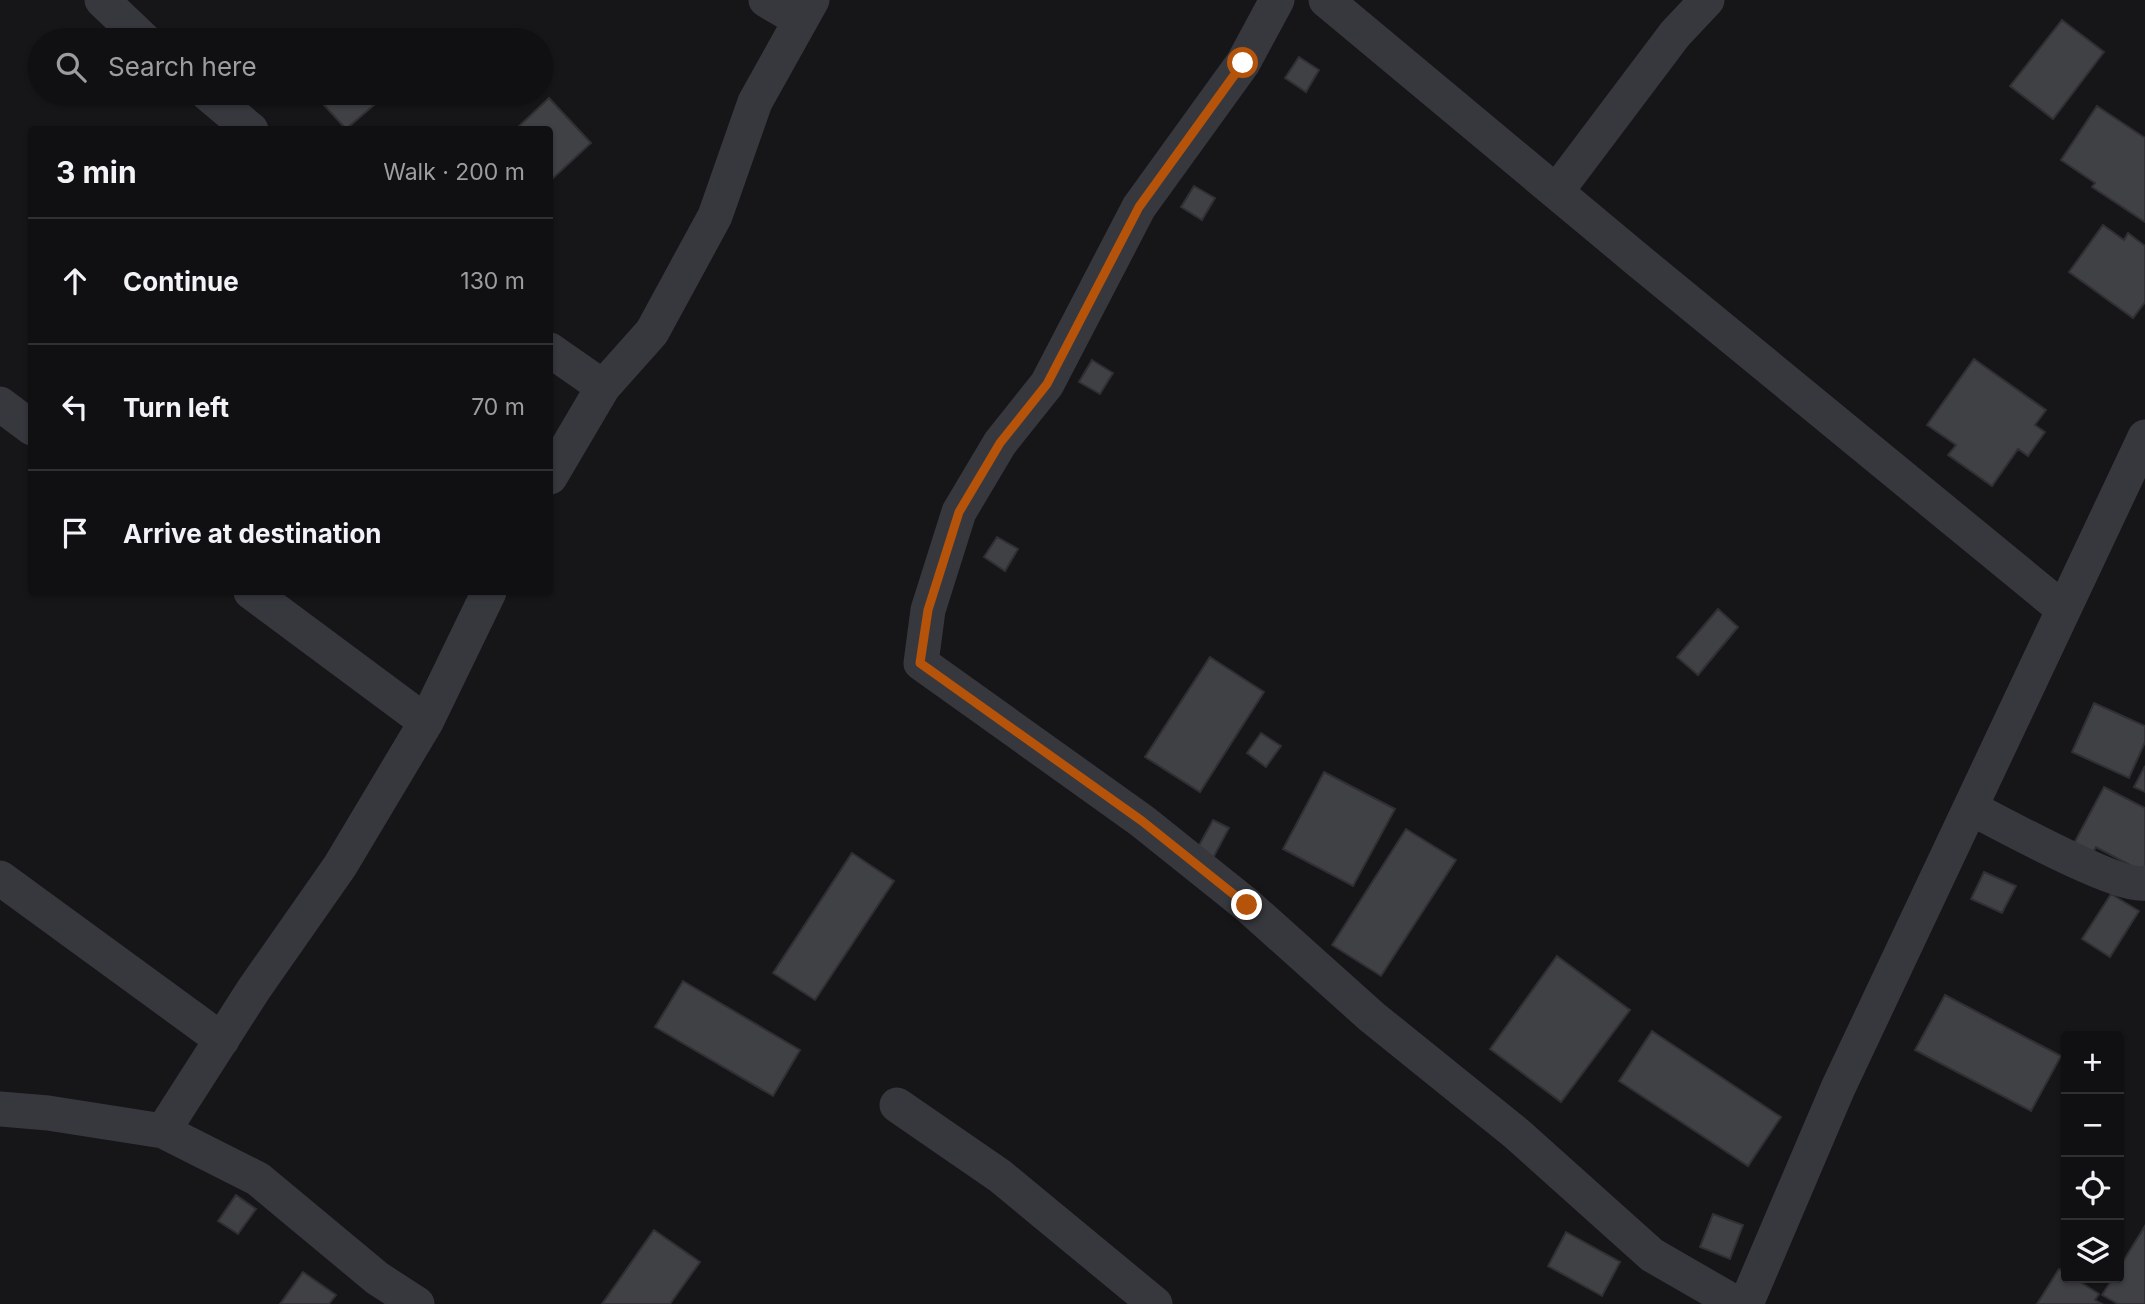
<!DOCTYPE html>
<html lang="en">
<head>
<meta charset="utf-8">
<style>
	:root { --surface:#101012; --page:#1e1e20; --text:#f1f3f6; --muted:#9c9d9f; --line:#303032 }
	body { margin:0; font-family:Inter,sans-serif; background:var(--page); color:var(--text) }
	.controls { position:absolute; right:21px; bottom:21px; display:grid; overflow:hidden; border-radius:7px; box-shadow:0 2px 5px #0004 }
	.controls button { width:63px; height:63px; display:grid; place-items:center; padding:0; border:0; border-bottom:2px solid var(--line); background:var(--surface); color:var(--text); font:35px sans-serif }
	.stop { position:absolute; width:21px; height:21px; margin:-16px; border:5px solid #b45309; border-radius:50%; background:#fff }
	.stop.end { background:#b45309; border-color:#fff; box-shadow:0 2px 7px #0008 }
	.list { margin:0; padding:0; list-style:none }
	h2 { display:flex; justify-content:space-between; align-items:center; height:91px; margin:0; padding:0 28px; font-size:30px }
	h2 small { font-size:23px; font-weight:400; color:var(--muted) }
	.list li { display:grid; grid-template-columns:46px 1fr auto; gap:21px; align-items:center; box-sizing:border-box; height:126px; padding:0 28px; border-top:2px solid var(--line) }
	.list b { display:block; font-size:26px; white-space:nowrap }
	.list em { font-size:23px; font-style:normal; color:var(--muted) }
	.icon { flex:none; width:38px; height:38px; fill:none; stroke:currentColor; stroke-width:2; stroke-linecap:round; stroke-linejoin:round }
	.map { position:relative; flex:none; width:2145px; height:1304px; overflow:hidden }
	.search { position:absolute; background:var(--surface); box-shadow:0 2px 5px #0004; left:28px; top:28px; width:525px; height:77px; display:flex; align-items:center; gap:18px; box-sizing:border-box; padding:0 24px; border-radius:38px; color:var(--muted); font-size:26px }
	.panel { position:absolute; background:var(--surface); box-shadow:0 2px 5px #0004; left:28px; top:126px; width:525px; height:469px; border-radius:7px }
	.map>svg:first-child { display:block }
</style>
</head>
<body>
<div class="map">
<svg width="2145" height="1304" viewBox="0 0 2145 1304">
	<rect width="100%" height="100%" fill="#161618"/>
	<path fill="#404145" stroke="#303034" stroke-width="2" d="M 2062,20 L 2104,52 L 2053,119 L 2010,86 Z
		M 1299,57 L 1319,70 L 1306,92 L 1285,78 Z
		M 313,93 L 388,93 L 346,129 Z
		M 549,98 L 591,143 L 550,181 L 550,130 L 515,130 Z
		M 2097,106 L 2145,138 L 2145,222 L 2092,187 L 2095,183 L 2061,160 Z
		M 1194,186 L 1215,198 L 1202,220 L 1181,207 Z
		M 2103,225 L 2124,240 L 2128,233 L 2145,246 L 2145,302 L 2133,318 L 2069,272 Z
		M 1974,359 L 2046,410 L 2035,425 L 2045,432 L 2028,456 L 2018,449 L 1992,486 L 1948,455 L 1956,445 L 1927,425 Z
		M 1092,360 L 1113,373 L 1100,394 L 1079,382 Z
		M 997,537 L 1018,549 L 1005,571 L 984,557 Z
		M 1718,609 L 1738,627 L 1698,675 L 1677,657 Z
		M 1210,657 L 1264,692 L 1200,792 L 1145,757 Z
		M 2094,703 L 2145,726 L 2145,742 L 2129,778 L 2072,752 Z
		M 1261,733 L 1281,746 L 1266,767 L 1247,753 Z
		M 2145,766 L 2145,792 L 2134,787 Z
		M 1324,772 L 1395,809 L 1353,886 L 1283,849 Z
		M 2104,787 L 2145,808 L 2145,873 L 2096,847 L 2091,856 L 2072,847 Z
		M 1213,820 L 1229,828 L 1213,858 L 1197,849 Z
		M 1406,829 L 1456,860 L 1381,976 L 1332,945 Z
		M 852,853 L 894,881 L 815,1000 L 773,973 Z
		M 1984,872 L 2016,886 L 2002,913 L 1971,899 Z
		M 2111,894 L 2139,911 L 2110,957 L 2082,939 Z
		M 1557,956 L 1630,1010 L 1561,1102 L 1490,1049 Z
		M 683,981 L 800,1050 L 773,1096 L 655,1027 Z
		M 1945,995 L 2061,1056 L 2031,1111 L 1915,1050 Z
		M 1652,1031 L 1781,1117 L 1748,1166 L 1619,1081 Z
		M 236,1195 L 256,1209 L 238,1234 L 218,1221 Z
		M 1713,1214 L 1743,1225 L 1730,1259 L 1700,1247 Z
		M 2145,1226 L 2145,1304 L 2118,1304 L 2102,1295 L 2113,1278 L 2119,1278 L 2119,1268 Z
		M 654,1230 L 700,1262 L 670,1304 L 602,1304 Z
		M 1566,1232 L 1620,1262 L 1602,1296 L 1548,1266 Z
		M 2059,1269 L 2066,1273 L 2066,1278 L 2074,1278 L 2099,1294 L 2095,1300 L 2102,1304 L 2037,1304 Z
		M 303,1272 L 336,1295 L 329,1304 L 280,1304 Z"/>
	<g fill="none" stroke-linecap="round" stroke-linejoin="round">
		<path stroke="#37383d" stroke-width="35" d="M 102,0 L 144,40
			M 766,0 L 800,20
			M 1277,0 L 1243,63 L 1139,207 L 1047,384 L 1000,443 L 959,512 L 928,610 L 921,663 L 1142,821 L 1247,905 L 1372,1017 L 1517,1134 L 1652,1255 L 1737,1304
			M 1326,0 L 1639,261 L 2063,609
			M 207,93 L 251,130
			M 1556,192 L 1675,34 L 1707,0
			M 550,350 L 603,387
			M 0,404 L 32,428
			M 550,477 L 603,387 L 652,332 L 715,216 L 755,102 L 812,0
			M 251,592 L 426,722
			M 1971,808 C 2000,823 2120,889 2145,883
			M 0,878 L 222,1040
			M 897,1105 L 1000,1176 L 1155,1304
			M 0,1109 L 48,1113 L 163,1131 L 258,1179 L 377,1278 L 417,1304
			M 163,1131 L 254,989 L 340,866 L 426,722 L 489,592
			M 1746,1304 L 1838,1088 L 2145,437"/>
	</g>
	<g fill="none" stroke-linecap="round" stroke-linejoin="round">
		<path stroke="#b45309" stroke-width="9" d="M 1243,63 L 1139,207 L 1047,384 L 1000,443 L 959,512 L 928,610 L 920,663 L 1142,821 L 1247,905"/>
	</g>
</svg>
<div class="controls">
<button>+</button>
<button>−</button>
<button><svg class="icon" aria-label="locate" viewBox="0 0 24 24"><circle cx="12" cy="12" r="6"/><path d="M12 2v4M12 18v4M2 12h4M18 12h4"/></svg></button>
<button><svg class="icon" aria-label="layers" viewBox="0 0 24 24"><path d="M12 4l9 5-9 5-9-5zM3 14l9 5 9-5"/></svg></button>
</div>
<div class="stop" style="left:1243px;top:63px"></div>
<div class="stop end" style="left:1247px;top:905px"></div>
<div class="search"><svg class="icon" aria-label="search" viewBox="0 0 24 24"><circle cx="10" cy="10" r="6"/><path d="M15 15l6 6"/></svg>Search here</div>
<section class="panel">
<h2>3 min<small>Walk · 200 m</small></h2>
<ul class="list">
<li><svg class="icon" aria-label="ahead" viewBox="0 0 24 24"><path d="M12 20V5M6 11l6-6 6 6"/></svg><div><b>Continue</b></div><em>130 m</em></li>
<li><svg class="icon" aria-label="left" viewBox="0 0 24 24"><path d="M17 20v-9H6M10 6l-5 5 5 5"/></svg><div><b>Turn left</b></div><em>70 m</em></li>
<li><svg class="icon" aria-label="arrive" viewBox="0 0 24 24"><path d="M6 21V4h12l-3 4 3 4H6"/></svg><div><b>Arrive at destination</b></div></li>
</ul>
</section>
</div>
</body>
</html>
